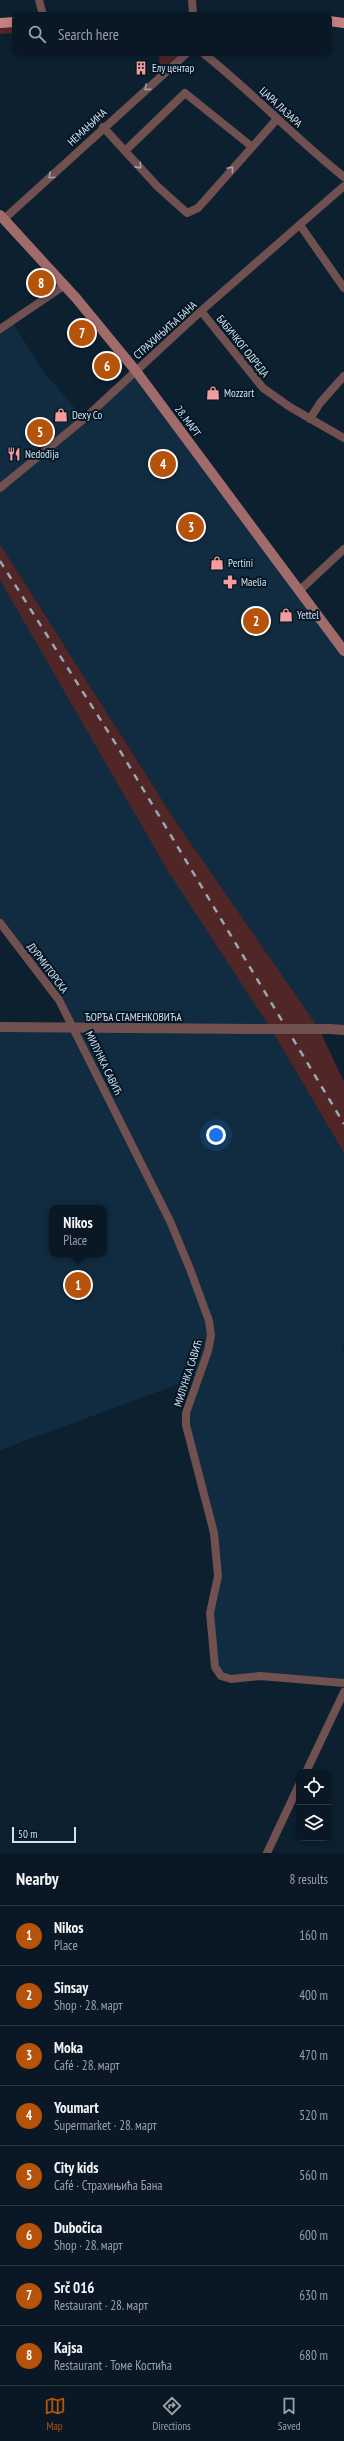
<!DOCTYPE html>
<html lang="en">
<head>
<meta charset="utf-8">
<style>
	:root { --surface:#091824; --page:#172531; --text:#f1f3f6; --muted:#99a0a6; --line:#293741; --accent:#b45309 }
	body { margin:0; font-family:"PT Sans Narrow",sans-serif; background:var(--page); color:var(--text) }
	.controls { position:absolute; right:12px; bottom:12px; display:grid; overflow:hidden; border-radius:8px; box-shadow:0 2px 6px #0003 }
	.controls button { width:36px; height:36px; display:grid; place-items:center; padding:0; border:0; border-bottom:1px solid var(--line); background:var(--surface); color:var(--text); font:20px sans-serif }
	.scale { position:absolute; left:12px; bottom:10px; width:64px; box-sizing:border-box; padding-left:4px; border:2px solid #d5e1ec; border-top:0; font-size:11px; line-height:14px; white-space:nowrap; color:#d5e1ec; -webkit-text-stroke:3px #041726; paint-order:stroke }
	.you { position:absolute; left:216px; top:1135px; width:14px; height:14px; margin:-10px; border:3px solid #fff; border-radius:50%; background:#1a73e8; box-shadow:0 0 0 6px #1a73e833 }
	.badge { display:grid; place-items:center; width:26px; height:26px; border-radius:50%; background:var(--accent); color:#fff; font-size:13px; font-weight:700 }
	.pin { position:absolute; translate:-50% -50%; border:2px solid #fff; box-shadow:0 1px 4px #0006 }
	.popup { position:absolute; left:49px; top:1205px; width:58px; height:52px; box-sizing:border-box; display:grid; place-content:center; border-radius:8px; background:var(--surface); filter:drop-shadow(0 1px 3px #0005); font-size:13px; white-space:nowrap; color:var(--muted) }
	.popup b { font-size:15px; color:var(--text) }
	.popup::after { content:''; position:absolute; left:50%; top:100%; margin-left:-8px; border:8px solid transparent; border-top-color:var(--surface) }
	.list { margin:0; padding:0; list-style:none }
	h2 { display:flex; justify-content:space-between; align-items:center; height:52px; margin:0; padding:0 16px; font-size:17px }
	h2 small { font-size:13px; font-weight:400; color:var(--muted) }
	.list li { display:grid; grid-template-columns:26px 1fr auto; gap:12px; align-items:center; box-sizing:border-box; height:60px; padding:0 16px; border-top:1px solid var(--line) }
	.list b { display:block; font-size:15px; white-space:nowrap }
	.list p { margin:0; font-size:13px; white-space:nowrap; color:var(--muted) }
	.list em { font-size:13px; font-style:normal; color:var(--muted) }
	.icon { flex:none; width:22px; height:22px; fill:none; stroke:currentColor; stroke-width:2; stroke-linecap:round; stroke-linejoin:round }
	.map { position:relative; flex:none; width:344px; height:1853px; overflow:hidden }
	.search { position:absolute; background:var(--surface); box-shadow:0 2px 6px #0003; left:12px; right:12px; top:12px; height:44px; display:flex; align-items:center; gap:10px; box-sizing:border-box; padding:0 14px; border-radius:8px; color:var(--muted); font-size:15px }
	.sheet { height:532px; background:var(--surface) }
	nav { display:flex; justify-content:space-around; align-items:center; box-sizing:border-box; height:56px; border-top:1px solid var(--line); background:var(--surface); font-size:11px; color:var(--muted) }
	nav a { display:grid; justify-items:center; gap:2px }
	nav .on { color:var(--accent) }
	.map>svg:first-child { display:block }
</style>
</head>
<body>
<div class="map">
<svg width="344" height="1853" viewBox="0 0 344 1853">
	<rect width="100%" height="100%" fill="#0c2030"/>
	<path fill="#112c40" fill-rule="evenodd" d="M 13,323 L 43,371 L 84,419 L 136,371 L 344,651 L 344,1030 L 319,1029 L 313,1022 L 176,822 L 0,544 L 0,331 Z
		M 0,580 L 271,1029 L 344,1153 L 344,1346 L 342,1348 L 344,1353 L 344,1683 L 221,1676 L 210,1613 L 218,1576 L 214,1533 L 186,1425 L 198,1377 L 0,1450 L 0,1027 L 74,1028 L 0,923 ZM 52,1208 L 104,1208 L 104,1254 L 52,1254 Z"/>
	<path fill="#502627" d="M 15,26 L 15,33 L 0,34 L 0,27 Z
		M 159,53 L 181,53 L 160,70 Z
		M 0,544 L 176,822 L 319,1029 L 344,1082 L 344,1153 L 271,1029 L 168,871 L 0,580 Z"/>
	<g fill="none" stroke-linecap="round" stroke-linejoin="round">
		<path stroke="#715050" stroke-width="8" d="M 39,0 L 43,15
			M 192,0 L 193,15
			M 203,53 C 252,92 295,138 344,177
			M 103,127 L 157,186 L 187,213 L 198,208 L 277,119
			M 125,151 L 185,93 L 251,146
			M 4,219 L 187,53
			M 300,225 L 344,288
			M 201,311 L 263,388 L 290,407 L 344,438
			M 0,329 L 65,285
			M 310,419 L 320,403 L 344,376
			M 0,488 L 84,419 L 201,311 L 344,186
			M 299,591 L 344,549
			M 0,923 L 59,1000 L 170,1221 L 190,1269 L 209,1321 L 211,1335 L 208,1351 L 186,1413 L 186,1425 L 214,1533 L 218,1576 L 210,1613 L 215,1667 L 221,1676 L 231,1679 L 260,1676 L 344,1683
			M 306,1772 L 344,1692
			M 267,1853 L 299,1785"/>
		<path stroke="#715050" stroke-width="10" d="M 0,1027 L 266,1029
			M 330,1029 L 344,1030"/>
		<path stroke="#a16b6c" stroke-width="10" d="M 0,215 L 76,298 L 136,371 L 344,651"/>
		<path stroke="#c58081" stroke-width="10" d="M 329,21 L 344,23
			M 0,23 L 15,22"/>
		<path stroke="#99a8b4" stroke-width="2.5" stroke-dasharray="7 7" stroke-linecap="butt" d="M 0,561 L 119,749 L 344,1124"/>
		<path stroke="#715050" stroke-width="10" d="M 266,1029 L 330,1029"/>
	</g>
	<defs><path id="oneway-chevron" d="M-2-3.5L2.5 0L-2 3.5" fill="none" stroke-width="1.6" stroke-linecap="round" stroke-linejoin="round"/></defs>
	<g stroke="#a8a0a6">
		<use href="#oneway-chevron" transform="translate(147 88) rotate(138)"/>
		<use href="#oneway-chevron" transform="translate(139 166) rotate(48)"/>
		<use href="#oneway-chevron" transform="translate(231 169) rotate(-49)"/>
		<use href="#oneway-chevron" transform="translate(51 176) rotate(137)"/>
	</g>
	<defs>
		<g id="building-bare" transform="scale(1.08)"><path d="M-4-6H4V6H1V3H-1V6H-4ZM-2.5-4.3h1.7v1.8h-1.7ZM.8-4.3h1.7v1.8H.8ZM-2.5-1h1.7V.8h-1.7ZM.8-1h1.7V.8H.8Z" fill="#f59b9c" stroke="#041726" stroke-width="2.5" paint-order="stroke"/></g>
		<g id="shop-bare" transform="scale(1.08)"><path d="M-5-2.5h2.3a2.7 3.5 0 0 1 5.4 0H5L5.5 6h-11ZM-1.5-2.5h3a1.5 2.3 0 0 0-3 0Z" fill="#f59b9c" stroke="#041726" stroke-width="2.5" paint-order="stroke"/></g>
		<g id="restaurant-bare" transform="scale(1.08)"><path d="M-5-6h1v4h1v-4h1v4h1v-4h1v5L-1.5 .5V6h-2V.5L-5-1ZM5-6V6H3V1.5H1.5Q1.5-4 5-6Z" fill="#f59b9c" stroke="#041726" stroke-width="2.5" paint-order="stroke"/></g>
		<g id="pharmacy-bare" transform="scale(1.08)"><path d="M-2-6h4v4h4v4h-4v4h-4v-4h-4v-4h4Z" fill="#f59b9c" stroke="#041726" stroke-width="2.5" paint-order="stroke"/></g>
	</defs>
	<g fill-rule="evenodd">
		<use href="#building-bare" x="141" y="68"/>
		<use href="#shop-bare" x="213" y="393"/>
		<use href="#shop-bare" x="61" y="415"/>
		<use href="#restaurant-bare" x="14" y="454"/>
		<use href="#shop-bare" x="217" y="563"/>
		<use href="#pharmacy-bare" x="230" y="582"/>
		<use href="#shop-bare" x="286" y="615"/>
	</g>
	<g text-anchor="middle" stroke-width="4" stroke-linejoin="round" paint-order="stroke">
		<g font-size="11" fill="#d5e1ec" stroke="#041726" text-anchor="start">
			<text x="152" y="72">Елу центар</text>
			<text x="224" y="397">Mozzart</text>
			<text x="72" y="419">Dexy Co</text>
			<text x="25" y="458">Nedođija</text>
			<text x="228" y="567">Pertini</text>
			<text x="241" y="586">Maelia</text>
			<text x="297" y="619">Yettel</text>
		</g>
		<g font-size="11" fill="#d5e1ec" stroke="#041726">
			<text transform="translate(281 107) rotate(43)" y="4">ЦАРА ЛАЗАРА</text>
			<text transform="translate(87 127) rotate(-43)" y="4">НЕМАЊИНА</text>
			<text transform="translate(165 330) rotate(-42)" y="4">СТРАХИЊИЋА БАНА</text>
			<text transform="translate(243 346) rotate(51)" y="4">БАБИЧКОГ ОДРЕДА</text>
			<text transform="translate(188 421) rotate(54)" y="4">28. МАРТ</text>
			<text transform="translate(48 968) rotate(53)" y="4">ДУРМИТОРСКА</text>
			<text x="133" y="1021">ЂОРЂА СТАМЕНКОВИЋА</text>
			<text transform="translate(104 1063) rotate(64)" y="4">МИЛУНКА САВИЋ</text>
			<text transform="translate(188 1373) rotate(-72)" y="4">МИЛУНКА САВИЋ</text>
		</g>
	</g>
</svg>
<div class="controls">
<button><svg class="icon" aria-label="locate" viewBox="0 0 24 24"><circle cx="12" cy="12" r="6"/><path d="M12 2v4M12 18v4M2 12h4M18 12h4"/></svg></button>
<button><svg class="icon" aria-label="layers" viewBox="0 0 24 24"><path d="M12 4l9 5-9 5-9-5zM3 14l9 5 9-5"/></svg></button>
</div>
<div class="scale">50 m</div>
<div class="you"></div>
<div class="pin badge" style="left:78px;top:1285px">1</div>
<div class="popup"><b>Nikos</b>Place</div>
<div class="pin badge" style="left:256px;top:621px">2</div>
<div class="pin badge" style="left:191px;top:527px">3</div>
<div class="pin badge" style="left:163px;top:464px">4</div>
<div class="pin badge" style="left:40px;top:432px">5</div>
<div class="pin badge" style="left:107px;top:366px">6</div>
<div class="pin badge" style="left:82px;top:333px">7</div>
<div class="pin badge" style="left:41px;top:283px">8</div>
<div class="search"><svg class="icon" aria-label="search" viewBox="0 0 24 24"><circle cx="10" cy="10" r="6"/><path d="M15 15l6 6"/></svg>Search here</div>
</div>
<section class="sheet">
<h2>Nearby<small>8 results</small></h2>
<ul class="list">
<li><span class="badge">1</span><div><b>Nikos</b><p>Place</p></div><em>160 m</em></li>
<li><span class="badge">2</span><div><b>Sinsay</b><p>Shop · 28. март</p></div><em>400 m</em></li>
<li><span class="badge">3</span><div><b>Moka</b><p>Café · 28. март</p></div><em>470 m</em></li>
<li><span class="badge">4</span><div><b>Youmart</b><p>Supermarket · 28. март</p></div><em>520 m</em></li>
<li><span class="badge">5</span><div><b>City kids</b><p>Café · Страхињића Бана</p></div><em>560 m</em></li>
<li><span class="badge">6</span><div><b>Dubočica</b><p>Shop · 28. март</p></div><em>600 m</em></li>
<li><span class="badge">7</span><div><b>Srč 016</b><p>Restaurant · 28. март</p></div><em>630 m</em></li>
<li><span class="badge">8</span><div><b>Kajsa</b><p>Restaurant · Томе Костића</p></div><em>680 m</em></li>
</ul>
</section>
<nav>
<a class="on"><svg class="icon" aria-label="map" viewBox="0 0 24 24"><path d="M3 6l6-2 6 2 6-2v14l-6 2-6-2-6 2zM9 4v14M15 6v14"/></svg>Map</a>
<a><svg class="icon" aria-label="directions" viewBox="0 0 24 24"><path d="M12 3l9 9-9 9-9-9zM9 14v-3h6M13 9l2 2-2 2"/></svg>Directions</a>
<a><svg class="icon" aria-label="saved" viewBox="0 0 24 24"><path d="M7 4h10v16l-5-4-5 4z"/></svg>Saved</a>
</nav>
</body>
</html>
